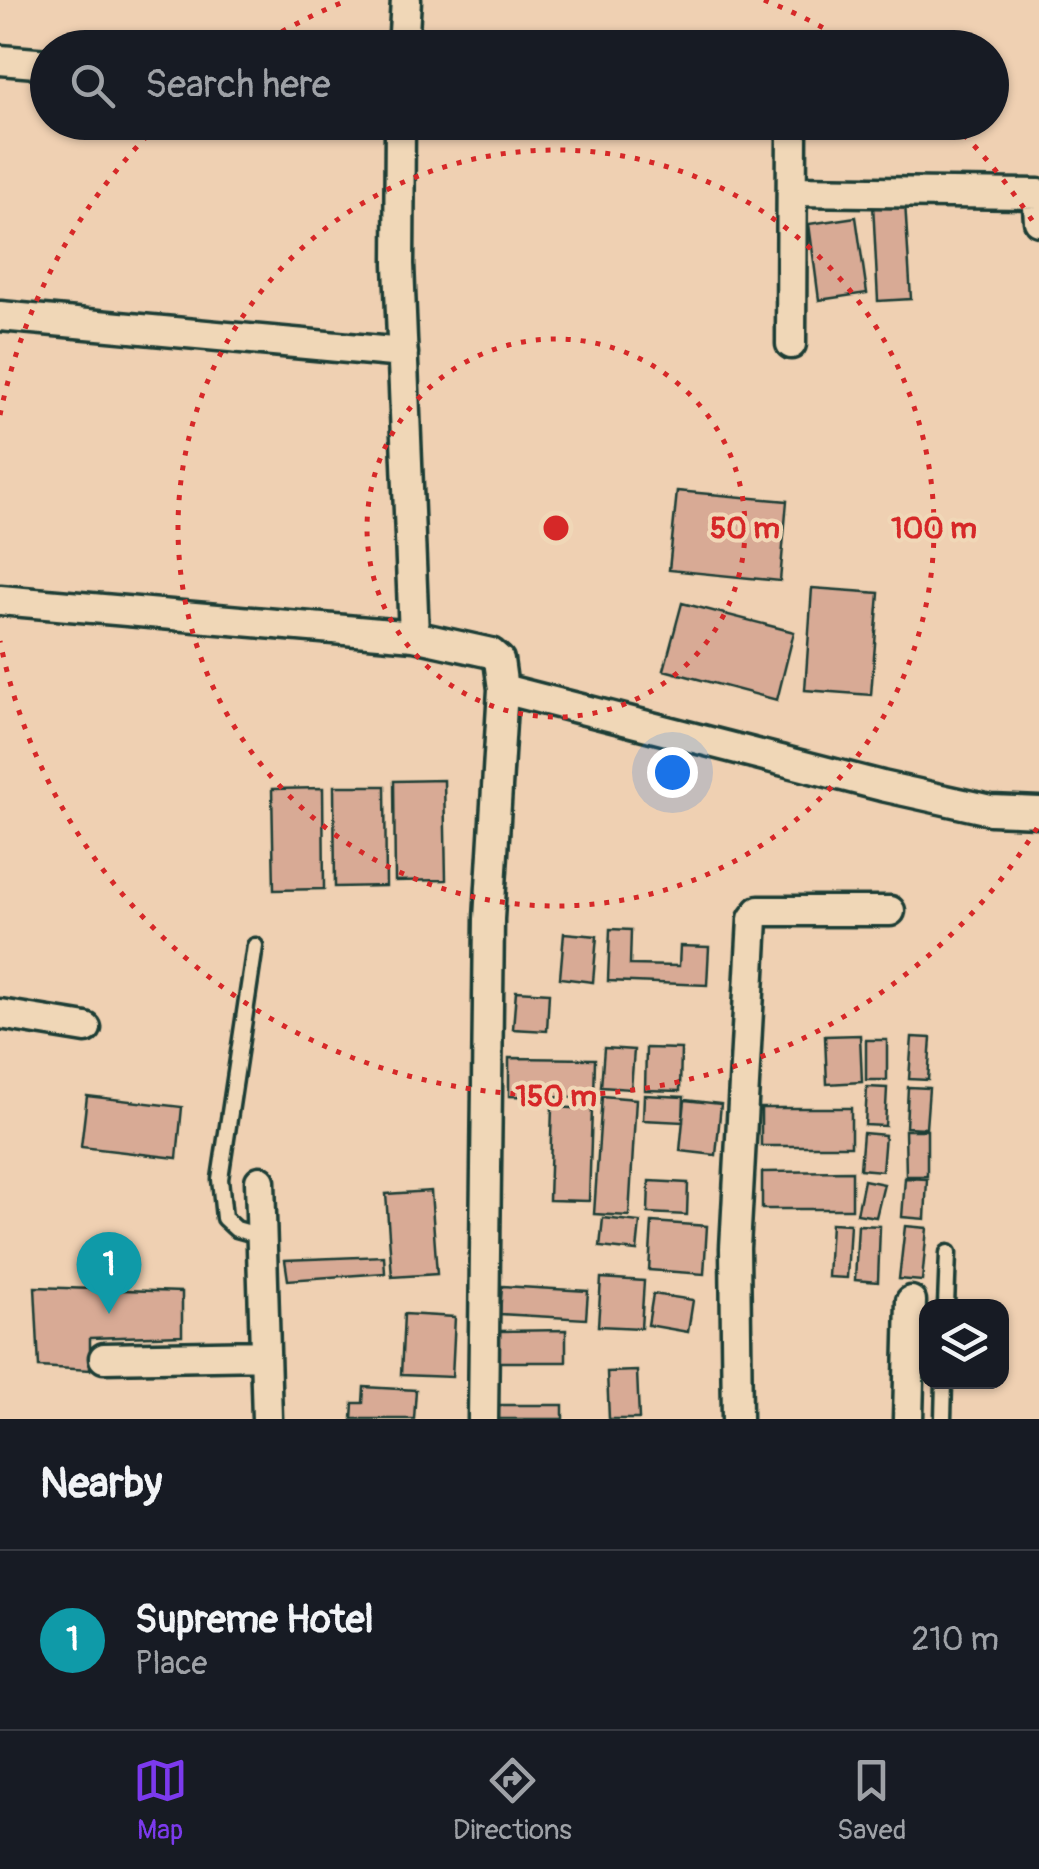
<!DOCTYPE html>
<html lang="en">
<head>
<meta charset="utf-8">
<style>
	:root { --surface:#171b24; --page:#242831; --text:#f1f3f6; --muted:#9ea1a6; --line:#363941; --accent:#7c3aed }
	body { margin:0; font-family:Pangolin,sans-serif; background:var(--page); color:var(--text) }
	.controls { position:absolute; right:30px; bottom:30px; display:grid; overflow:hidden; border-radius:20px; box-shadow:0 2px 8px #0004 }
	.controls button { width:90px; height:90px; display:grid; place-items:center; padding:0; border:0; border-bottom:2px solid var(--line); background:var(--surface); color:var(--text); font:50px sans-serif }
	.you { position:absolute; left:672px; top:772px; width:35px; height:35px; margin:-25px; border:8px solid #fff; border-radius:50%; background:#1a73e8; box-shadow:0 0 0 15px #1a73e833 }
	.badge { display:grid; place-items:center; width:65px; height:65px; border-radius:50%; background:var(--accent); color:#fff; font-size:32px; font-weight:700 }
	.pin { position:absolute; translate:-50% -82px; filter:drop-shadow(0 2px 5px #0008) }
	.pin::after { content:''; position:absolute; top:52px; width:35px; height:30px; background:inherit; clip-path:polygon(0 0,100% 0,50% 100%) }
	.list { margin:0; padding:0; list-style:none }
	h2 { display:flex; justify-content:space-between; align-items:center; height:130px; margin:0; padding:0 40px; font-size:42px }
	h2 small { font-size:32px; font-weight:400; color:var(--muted) }
	.list li { display:grid; grid-template-columns:65px 1fr auto; gap:30px; align-items:center; box-sizing:border-box; height:180px; padding:0 40px; border-top:2px solid var(--line) }
	.list b { display:block; font-size:38px; white-space:nowrap }
	.list p { margin:0; font-size:32px; white-space:nowrap; color:var(--muted) }
	.list em { font-size:32px; font-style:normal; color:var(--muted) }
	.icon { flex:none; width:55px; height:55px; fill:none; stroke:currentColor; stroke-width:2; stroke-linecap:round; stroke-linejoin:round }
	.map { position:relative; flex:none; width:1039px; height:1419px; overflow:hidden }
	.search { position:absolute; background:var(--surface); box-shadow:0 2px 8px #0004; left:30px; right:30px; top:30px; height:110px; display:flex; align-items:center; gap:25px; box-sizing:border-box; padding:0 35px; border-radius:55px; color:var(--muted); font-size:38px }
	.sheet { height:310px; background:var(--surface) }
	nav { display:flex; justify-content:space-around; align-items:center; box-sizing:border-box; height:140px; border-top:2px solid var(--line); background:var(--surface); font-size:28px; color:var(--muted) }
	nav a { display:grid; justify-items:center; gap:5px }
	nav .on { color:var(--accent) }
	.map>svg:first-child { display:block }
</style>
</head>
<body>
<div class="map">
<svg width="1039" height="1419" viewBox="0 0 1039 1419">
	<rect width="100%" height="100%" fill="#efd0b2"/>
	<filter id="ink" filterUnits="userSpaceOnUse"><feTurbulence type="fractalNoise" baseFrequency=".01" numOctaves="2"/><feDisplacementMap in="SourceGraphic" scale="20" xChannelSelector="R" yChannelSelector="G"/><feConvolveMatrix kernelMatrix="1 2 1 2 8 2 1 2 1" color-interpolation-filters="sRGB"/></filter>
	<g filter="url(#ink)">
		<path fill="#d8aa95" stroke="#1f3d34" stroke-width="2.5" d="M 905,202 L 911,299 L 878,301 L 873,204 Z
			M 856,217 L 867,293 L 819,300 L 809,224 Z
			M 677,491 L 787,501 L 780,581 L 669,570 Z
			M 812,588 L 879,593 L 871,695 L 805,690 Z
			M 682,603 L 794,632 L 777,700 L 664,670 Z
			M 444,780 L 446,880 L 395,881 L 394,781 Z
			M 334,786 L 385,786 L 386,886 L 335,887 Z
			M 323,788 L 324,889 L 274,890 L 272,789 Z
			M 610,929 L 631,930 L 630,965 L 679,966 L 680,946 L 709,947 L 707,985 L 608,981 Z
			M 564,933 L 597,936 L 593,982 L 560,978 Z
			M 516,991 L 549,993 L 547,1031 L 513,1029 Z
			M 860,1035 L 862,1082 L 827,1084 L 825,1036 Z
			M 912,1037 L 931,1038 L 928,1080 L 909,1079 Z
			M 866,1040 L 887,1040 L 887,1080 L 866,1080 Z
			M 604,1048 L 634,1050 L 631,1089 L 601,1087 Z
			M 646,1048 L 681,1049 L 680,1091 L 645,1090 Z
			M 509,1058 L 595,1059 L 594,1098 L 509,1096 Z
			M 867,1087 L 887,1088 L 885,1126 L 865,1125 Z
			M 908,1087 L 929,1088 L 926,1128 L 906,1127 Z
			M 644,1095 L 684,1097 L 683,1122 L 643,1120 Z
			M 87,1096 L 182,1107 L 177,1158 L 81,1147 Z
			M 602,1096 L 636,1099 L 629,1216 L 594,1214 Z
			M 685,1100 L 721,1104 L 716,1155 L 680,1151 Z
			M 552,1107 L 592,1109 L 589,1201 L 549,1200 Z
			M 761,1108 L 851,1108 L 851,1146 L 761,1146 Z
			M 905,1130 L 927,1130 L 927,1176 L 906,1176 Z
			M 863,1133 L 885,1135 L 882,1171 L 860,1169 Z
			M 852,1171 L 852,1209 L 762,1209 L 762,1172 Z
			M 905,1178 L 927,1179 L 925,1219 L 902,1217 Z
			M 864,1180 L 884,1184 L 876,1217 L 857,1214 Z
			M 649,1181 L 688,1183 L 687,1215 L 648,1213 Z
			M 431,1191 L 437,1274 L 392,1277 L 386,1194 Z
			M 603,1218 L 640,1222 L 637,1251 L 600,1247 Z
			M 652,1222 L 707,1226 L 704,1274 L 649,1270 Z
			M 831,1223 L 850,1224 L 847,1278 L 828,1277 Z
			M 858,1225 L 880,1226 L 878,1282 L 855,1280 Z
			M 905,1226 L 927,1228 L 922,1281 L 899,1279 Z
			M 384,1256 L 385,1273 L 288,1280 L 285,1260 Z
			M 601,1278 L 644,1281 L 641,1328 L 598,1326 Z
			M 502,1286 L 588,1291 L 586,1319 L 500,1314 Z
			M 35,1287 L 182,1292 L 182,1335 L 90,1338 L 90,1370 L 39,1367 Z
			M 653,1294 L 693,1300 L 688,1332 L 648,1325 Z
			M 404,1314 L 455,1317 L 452,1377 L 401,1375 Z
			M 566,1330 L 566,1362 L 496,1362 L 496,1331 Z
			M 637,1371 L 639,1419 L 609,1419 L 607,1372 Z
			M 364,1387 L 416,1390 L 414,1419 L 352,1419 L 353,1403 L 363,1403 Z
			M 493,1405 L 563,1405 L 563,1419 L 493,1419 Z"/>
		<g fill="none" stroke-linecap="round" stroke-linejoin="round">
			<g stroke="#1f3d34" stroke-width="21">
				<path id="service" d="M 255,946 L 220,1179 L 224,1218 L 236,1229 L 261,1236
					M 946,1306 L 948,1253
					M 943,1419 L 944,1382"/>
			</g>
			<g stroke="#1f3d34" stroke-width="35">
				<path id="minor" d="M 403,48 L 406,0
					M 0,60 L 48,64
					M 400,122 L 399,264 L 414,636
					M 792,191 L 1039,194
					M 1037,194 L 1039,221
					M 0,316 L 403,353
					M 791,344 L 792,122
					M 0,600 L 414,636 L 491,653 L 499,660 L 503,689 L 489,919 L 483,1419
					M 503,689 L 882,786 L 990,810 L 1039,812
					M 0,1014 L 86,1028
					M 260,1181 L 267,1419
					M 104,1358 L 265,1355
					M 737,1419 L 735,1248 L 753,919 L 759,911 L 890,911
					M 908,1419 L 911,1301"/>
			</g>
			<use href="#service" stroke="#f0d7b7" stroke-width="14"/>
			<use href="#minor" stroke="#f0d7b7" stroke-width="28"/>
		</g>
	</g>
	<g fill="none" stroke="#d62828" stroke-width="5" stroke-dasharray="5 10">
		<circle cx="556" cy="528" r="189"/>
		<circle cx="556" cy="528" r="378"/>
		<path d="M1037 828A567 567 0 0 1 0 641M0 415A567 567 0 0 1 159 124M256 47A567 567 0 0 1 348 0M764 0A567 567 0 0 1 856 47M953 124A567 567 0 0 1 1037 228"/>
	</g>
	<circle cx="556" cy="528" r="15" fill="#d62828" stroke="#f0d7b7" stroke-width="5"/>
	<g font-size="30" text-anchor="middle" font-weight="bold" fill="#d62828" stroke="#f0d7b7" stroke-width="8" stroke-linejoin="round" paint-order="stroke">
		<text x="745" y="538">50 m</text>
		<text x="934" y="538">100 m</text>
		<text x="556" y="1106">150 m</text>
	</g>
</svg>
<div class="controls">
<button><svg class="icon" aria-label="layers" viewBox="0 0 24 24"><path d="M12 4l9 5-9 5-9-5zM3 14l9 5 9-5"/></svg></button>
</div>
<div class="you"></div>
<div class="pin badge" style="left:109px;top:1314px;background:#0f9aa8">1</div>
<div class="search"><svg class="icon" aria-label="search" viewBox="0 0 24 24"><circle cx="10" cy="10" r="6"/><path d="M15 15l6 6"/></svg>Search here</div>
</div>
<section class="sheet">
<h2>Nearby<small></small></h2>
<ul class="list">
<li><span class="badge" style="background:#0f9aa8">1</span><div><b>Supreme Hotel</b><p>Place</p></div><em>210 m</em></li>
</ul>
</section>
<nav>
<a class="on"><svg class="icon" aria-label="map" viewBox="0 0 24 24"><path d="M3 6l6-2 6 2 6-2v14l-6 2-6-2-6 2zM9 4v14M15 6v14"/></svg>Map</a>
<a><svg class="icon" aria-label="directions" viewBox="0 0 24 24"><path d="M12 3l9 9-9 9-9-9zM9 14v-3h6M13 9l2 2-2 2"/></svg>Directions</a>
<a><svg class="icon" aria-label="saved" viewBox="0 0 24 24"><path d="M7 4h10v16l-5-4-5 4z"/></svg>Saved</a>
</nav>
</body>
</html>
